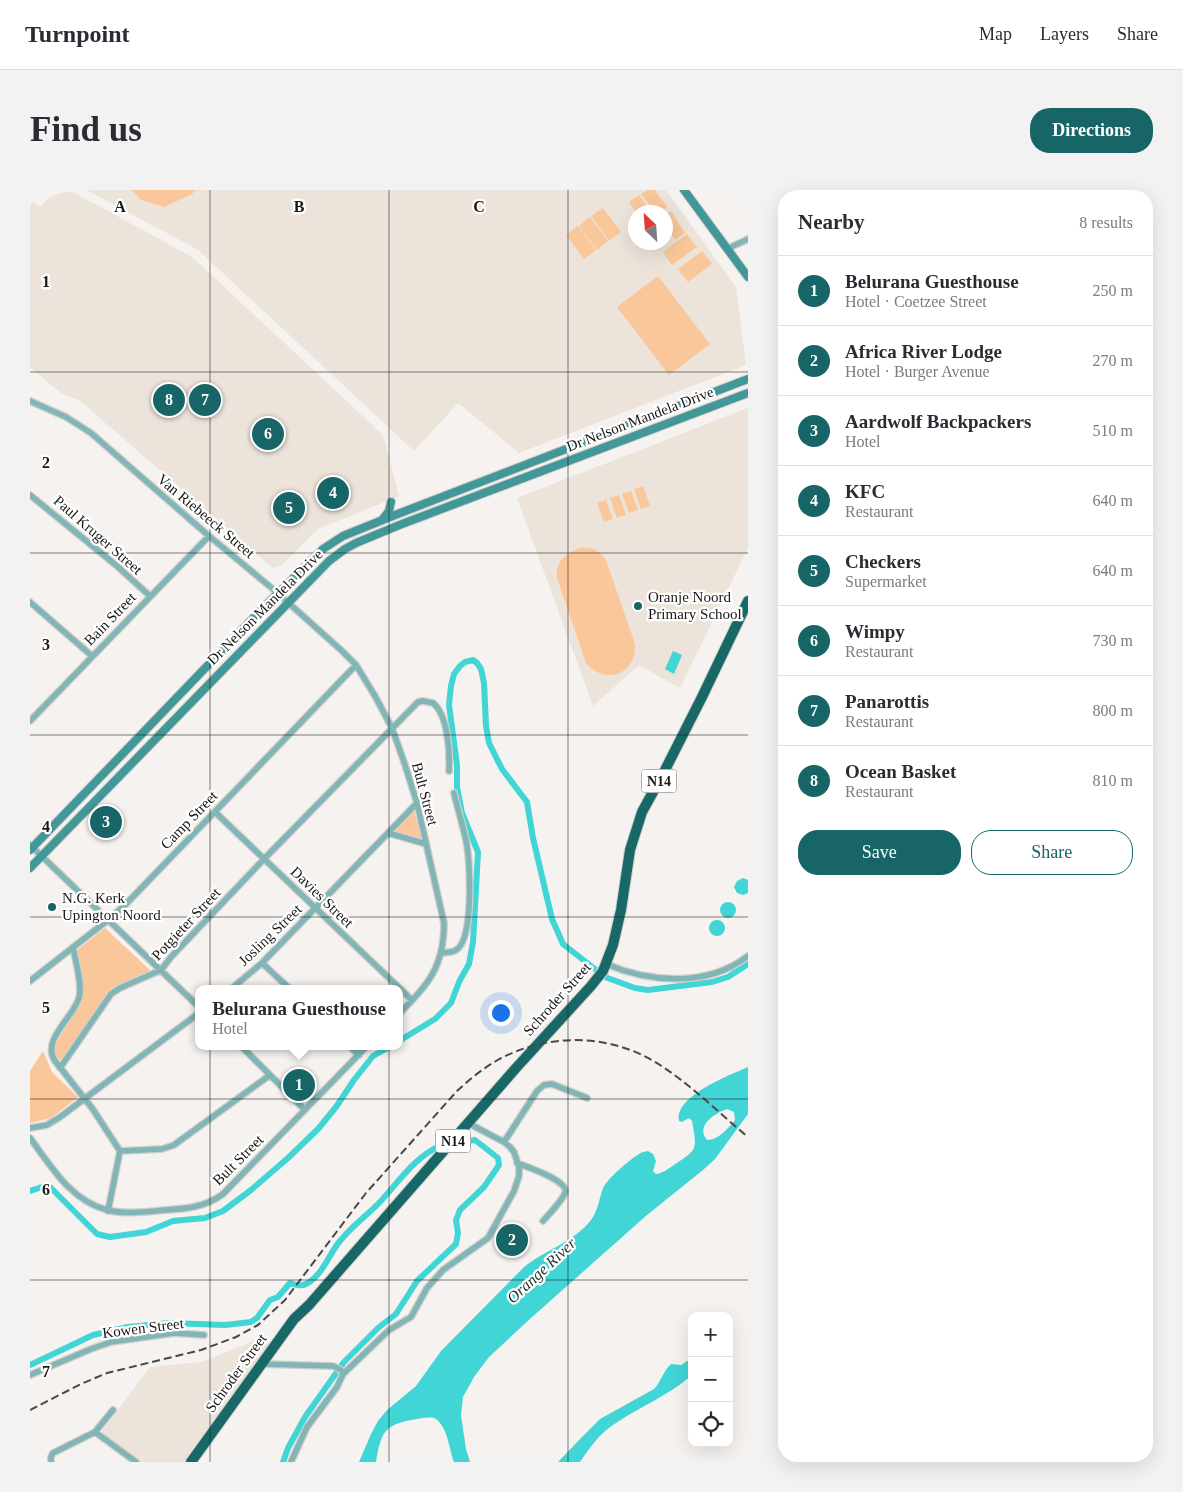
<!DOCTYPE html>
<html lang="en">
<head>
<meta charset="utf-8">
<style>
	:root { --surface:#fff; --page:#f2f2f3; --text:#2b2b33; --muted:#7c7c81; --line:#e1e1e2; --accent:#176566 }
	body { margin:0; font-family:Georgia,serif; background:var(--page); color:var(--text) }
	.controls { position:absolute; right:15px; bottom:15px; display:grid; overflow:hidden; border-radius:10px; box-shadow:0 5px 20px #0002 }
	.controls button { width:45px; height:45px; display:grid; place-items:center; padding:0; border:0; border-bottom:1px solid var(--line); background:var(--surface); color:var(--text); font:25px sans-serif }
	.compass { position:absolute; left:598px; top:15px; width:45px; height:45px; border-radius:50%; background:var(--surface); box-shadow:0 5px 20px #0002; rotate:335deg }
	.you { position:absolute; left:470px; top:822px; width:18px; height:18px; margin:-12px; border:4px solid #fff; border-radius:50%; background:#1a73e8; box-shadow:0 0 0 8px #1a73e833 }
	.badge { display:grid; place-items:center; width:32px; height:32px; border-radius:50%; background:var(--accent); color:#fff; font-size:16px; font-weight:700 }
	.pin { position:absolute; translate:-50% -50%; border:2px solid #fff; box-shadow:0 1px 5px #0006 }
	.popup { position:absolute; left:165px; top:795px; width:208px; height:65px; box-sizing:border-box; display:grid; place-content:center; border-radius:10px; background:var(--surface); filter:drop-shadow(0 1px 4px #0005); font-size:16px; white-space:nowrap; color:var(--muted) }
	.popup b { font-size:19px; color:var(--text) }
	.popup::after { content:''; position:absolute; left:50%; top:100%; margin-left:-10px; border:10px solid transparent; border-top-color:var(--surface) }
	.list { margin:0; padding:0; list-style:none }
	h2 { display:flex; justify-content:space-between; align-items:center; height:65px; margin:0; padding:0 20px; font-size:21px }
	h2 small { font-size:16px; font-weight:400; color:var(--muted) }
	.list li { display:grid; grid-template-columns:32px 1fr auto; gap:15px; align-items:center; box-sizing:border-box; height:70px; padding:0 20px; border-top:1px solid var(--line) }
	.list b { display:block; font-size:19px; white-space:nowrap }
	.list p { margin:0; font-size:16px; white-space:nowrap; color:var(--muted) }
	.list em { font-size:16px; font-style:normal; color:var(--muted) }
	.actions { display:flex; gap:10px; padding:15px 20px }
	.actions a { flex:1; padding:11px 0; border:1px solid var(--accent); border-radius:20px; text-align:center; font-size:18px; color:var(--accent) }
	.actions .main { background:var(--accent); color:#fff }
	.icon { flex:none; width:28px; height:28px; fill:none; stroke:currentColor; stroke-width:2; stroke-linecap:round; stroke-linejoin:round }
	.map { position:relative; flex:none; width:718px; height:1272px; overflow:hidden; border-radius:20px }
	header { display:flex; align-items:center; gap:30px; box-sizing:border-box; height:70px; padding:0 25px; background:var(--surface); border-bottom:1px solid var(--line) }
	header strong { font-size:24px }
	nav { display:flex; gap:28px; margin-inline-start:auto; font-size:18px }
	.intro { display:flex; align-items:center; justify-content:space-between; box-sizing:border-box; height:120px; padding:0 30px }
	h1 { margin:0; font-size:35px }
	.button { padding:12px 22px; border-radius:20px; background:var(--accent); color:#fff; font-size:18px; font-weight:700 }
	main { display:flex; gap:30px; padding:0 30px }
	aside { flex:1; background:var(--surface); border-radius:20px; box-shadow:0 5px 20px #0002 }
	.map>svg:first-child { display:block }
</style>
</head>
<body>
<header>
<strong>Turnpoint</strong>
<nav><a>Map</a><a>Layers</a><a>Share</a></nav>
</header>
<div class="intro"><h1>Find us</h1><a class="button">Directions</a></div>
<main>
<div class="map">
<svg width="718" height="1272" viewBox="0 0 718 1272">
	<rect width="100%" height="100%" fill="#f5f2ef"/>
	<path fill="#ece3db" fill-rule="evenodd" d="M 57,0 L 636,0 L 706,97 L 716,175 L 489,263 L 428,213 L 384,261 L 168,60 ZM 606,22 L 636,22 L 636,52 L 606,52 Z
		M 36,2 L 43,2 L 162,67 L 353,245 L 369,306 L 288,339 L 251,376 L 243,378 L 49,210 L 31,203 L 0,177 L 0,12 L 4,12 L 10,17 L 20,7 Z
		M 718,218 L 718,358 L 650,498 L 609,475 L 563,516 L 487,308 Z
		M 228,1148 L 238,1155 L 156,1272 L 111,1272 L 71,1242 L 120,1177 L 171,1172 L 215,1155 Z"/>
	<path fill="#fac79a" d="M 102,0 L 166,0 L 162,4 L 134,17 L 111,10 Z
		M 617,0 L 625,0 L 637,17 L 629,22 L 625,22 L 611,4 Z
		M 609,5 L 621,22 L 606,22 L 599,12 Z
		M 573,18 L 591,42 L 579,51 L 561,26 Z
		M 641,21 L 655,43 L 645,50 L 636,37 L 636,25 Z
		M 560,27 L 578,51 L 567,60 L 549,36 Z
		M 548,36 L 566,60 L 554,69 L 536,45 Z
		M 657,44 L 667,57 L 642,75 L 633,62 Z
		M 672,61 L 682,74 L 658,92 L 648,79 Z
		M 628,86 L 680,154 L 639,185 L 587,117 Z
		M 613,296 L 620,316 L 611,319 L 604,299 Z
		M 601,301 L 608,320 L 599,323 L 592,304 Z
		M 589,305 L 596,325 L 587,328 L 580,308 Z
		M 576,310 L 583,329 L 574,332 L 567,313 Z
		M 549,358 C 562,357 568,359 576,370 L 605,454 C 607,484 575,496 556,473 L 527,388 C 525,372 535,364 549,358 Z
		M 383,617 L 392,649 L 362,641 Z
		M 75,738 L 122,782 L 81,799 L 32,872 L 24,863 L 25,855 L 52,808 L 47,760 Z
		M 13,861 L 22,882 L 48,907 L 21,928 L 0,933 L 0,881 Z"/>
	<path fill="#42d5d6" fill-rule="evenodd" d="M 643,461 L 652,465 L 644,484 L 635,479 Z
		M 713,688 L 718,690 L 718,703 L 713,705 L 707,703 L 704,697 L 707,691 Z
		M690 720a8 8 0 1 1 16 0a8 8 0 1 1-16 0Z
		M679 738a8 8 0 1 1 16 0a8 8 0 1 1-16 0Z
		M 718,877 L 718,924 L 685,969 L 673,980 L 617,1025 L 501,1128 L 459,1167 L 444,1187 L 433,1207 L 431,1225 L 436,1259 L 440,1272 L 424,1272 C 419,1259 418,1238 406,1229 C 401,1226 392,1228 387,1229 C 355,1234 351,1241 346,1272 L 329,1272 L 341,1244 L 348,1231 L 357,1220 L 386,1196 L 411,1161 L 494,1077 C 515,1060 544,1052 561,1030 C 568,1021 569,1009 573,998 C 578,988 602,967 613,962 L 618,961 L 623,964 L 626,971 L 623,981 L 626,984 C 633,983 638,979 644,975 C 668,959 667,960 662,931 L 659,928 L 652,932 L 649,931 C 644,906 700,885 718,877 ZM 697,919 L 704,922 L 705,930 C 698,938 689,950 677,950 C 665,936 685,923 697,919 Z
		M 662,1168 L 662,1185 C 638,1206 609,1217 583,1235 C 569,1244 559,1259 550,1272 L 528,1272 L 552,1247 L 570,1229 L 624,1199 C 631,1192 633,1181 641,1174 L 651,1175 Z"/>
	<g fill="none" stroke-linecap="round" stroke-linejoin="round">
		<path stroke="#42d5d6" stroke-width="6" d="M 369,851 L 405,829 L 421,813 L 429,792 L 439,774 L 443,752 L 448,662 L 432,623 L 427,597 L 427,575 L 419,515 L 421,496 L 424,484 L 430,476 L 435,472 L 443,470 L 447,473 L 451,479 L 454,493 L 456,536 L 459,553 L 472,579 L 497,612 L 503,648 L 522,729 L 533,754 L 575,787 L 605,798 L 618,800 L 682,792 L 698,787 L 718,774
			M 0,1001 L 18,995 L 67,1044 L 80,1047 L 116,1042 L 143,1031 L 175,1028 L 193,1021 L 221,1000 L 258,968 L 288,939 L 306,917 L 324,890 L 343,866 L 361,856
			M 0,1175 L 63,1145 L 98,1137 L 140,1133 L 195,1135 L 221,1132 L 227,1128 L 240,1110 L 248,1107 L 260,1093 C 266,1095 272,1097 278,1093 C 293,1084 299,1064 310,1051 C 321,1037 336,1026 348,1014 C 368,993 385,966 412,955
			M 253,1272 L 258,1258 L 275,1227 L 314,1172 L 348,1138 L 366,1124 L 387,1091 L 426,1054 L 428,1043 L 426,1030 L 430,1020 L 454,997 L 469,975 L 468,968 L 445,950 L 431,952"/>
		<g stroke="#d2cfcc" stroke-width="8">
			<path id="street" d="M 697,59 L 718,49
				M 0,211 L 36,227 L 61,243 L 179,346 L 243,399 L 311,460 L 326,475 L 345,506 L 362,538 L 374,572 L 387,613 L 414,733 C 414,778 398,794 369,824
				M 0,305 L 87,376 L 120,406
				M 0,412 L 62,466
				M 0,531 L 179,346
				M 185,622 L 382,810
				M 358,643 L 396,654
				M 0,655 L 169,817
				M 43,757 C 45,770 53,795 49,808 C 43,828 11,850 25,871 L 62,918 L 90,961 L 78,1021
				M 411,763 C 416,762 422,763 426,760 C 444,750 440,674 437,656 C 434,638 428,621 424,603
				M 232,773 L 260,799
				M 576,774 C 621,793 678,797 718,766
				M 0,791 L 78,730 L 96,714 L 326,475
				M 201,799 L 232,773 L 387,613
				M 211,856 L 275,920
				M 319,856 L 329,865
				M 30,878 L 81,804 L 90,798 L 131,780 L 141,767 L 234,669 L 388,512 L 393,511 L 403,513 C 418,525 420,562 419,581
				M 438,933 L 474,952 L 507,901 L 514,895 L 522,894 L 557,908
				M 0,938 L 17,935 L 30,927 L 169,823
				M 0,948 C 21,976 41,1011 77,1020 C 92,1024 119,1022 135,1020 C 155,1019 176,1017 193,1004 L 337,856
				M 90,961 L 132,959 L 144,955 L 240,885
				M 487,973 C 497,977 540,991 535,1003 C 532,1011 519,1024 513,1031
				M 230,1174 L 303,1176 L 311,1180 L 313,1184 L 307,1197 L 277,1237 L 261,1272
				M 313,1184 L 359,1140 L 381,1127 L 397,1098 L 413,1080 L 458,1048 L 484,1001 L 489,986 L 489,977 L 484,962 L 480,957 L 474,952
				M 0,1185 L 61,1159 L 81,1152 L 144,1143 L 174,1145
				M 65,1242 L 106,1272
				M 21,1272 L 21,1267 L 23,1263 L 65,1242 L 83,1220"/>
		</g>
		<g stroke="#d2cfcc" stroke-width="10">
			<path id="secondary" d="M 654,0 L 718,87
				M 353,329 L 359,321 L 361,312
				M 0,660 L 235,416 L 293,359 L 313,346 L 365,325 L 718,189
				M 0,678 L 299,371 L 315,359 L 326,353 L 372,334 L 718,203"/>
		</g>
		<g stroke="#d2cfcc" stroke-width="12">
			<path id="highway" d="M 161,1272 L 264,1129 L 279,1115 L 486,878 L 561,796 L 573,781 L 583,755 L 591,720 L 600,660 L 612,622 L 634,582 L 672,507 L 718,411"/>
		</g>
		<use href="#street" stroke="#82b6b6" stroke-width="5.5"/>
		<use href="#secondary" stroke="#429898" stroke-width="8"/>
		<use href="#highway" stroke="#196868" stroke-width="10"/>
		<path stroke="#494847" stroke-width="2" stroke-dasharray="8 4" stroke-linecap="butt" d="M 0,1220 L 51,1194 L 77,1183 L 171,1160 L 206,1147 L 228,1135 L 255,1110 L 336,1003 L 427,901 C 439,890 452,879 466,871 C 517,842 581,843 630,875 C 661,895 689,923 718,947"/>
	</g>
	<path fill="none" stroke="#191817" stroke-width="1" stroke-opacity="0.55" d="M 180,0 L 180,1272M 359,0 L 359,1272M 538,0 L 538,1272M 0,182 L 718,182M 0,363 L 718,363M 0,545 L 718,545M 0,727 L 718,727M 0,909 L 718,909M 0,1090 L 718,1090"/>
	<g fill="#176566" stroke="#fff" stroke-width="2">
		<circle cx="608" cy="416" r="5"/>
		<circle cx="22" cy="717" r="5"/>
	</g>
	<g text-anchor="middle" stroke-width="4.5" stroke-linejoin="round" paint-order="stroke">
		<g fill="#fff" stroke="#5e5d5d" stroke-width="1">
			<rect x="611.5" y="579.5" width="35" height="23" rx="4"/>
			<rect x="405.5" y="939.5" width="35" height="23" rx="4"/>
		</g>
		<g font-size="14" font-weight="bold" fill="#191817">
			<text x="629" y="596">N14</text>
			<text x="423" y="956">N14</text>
		</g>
		<g font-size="15" fill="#191817" stroke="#fff">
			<text transform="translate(610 229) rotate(-21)" y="5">Dr Nelson Mandela Drive</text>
			<text transform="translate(176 326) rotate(40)" y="5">Van Riebeeck Street</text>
			<text transform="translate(68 345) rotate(41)" y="5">Paul Kruger Street</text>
			<text transform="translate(235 417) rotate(-45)" y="5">Dr Nelson Mandela Drive</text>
			<text transform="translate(80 429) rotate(-46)" y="5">Bain Street</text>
			<text transform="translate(395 604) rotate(75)" y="5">Bult Street</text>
			<text transform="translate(159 630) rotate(-46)" y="5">Camp Street</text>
			<text transform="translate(292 707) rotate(44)" y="5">Davies Street</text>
			<text transform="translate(156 734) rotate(-47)" y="5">Potgieter Street</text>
			<text transform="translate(240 745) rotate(-44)" y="5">Josling Street</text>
			<text transform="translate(527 809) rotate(-48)" y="5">Schroder Street</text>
			<text transform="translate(208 970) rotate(-45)" y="5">Bult Street</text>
			<text transform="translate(113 1138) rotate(-7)" y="5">Kowen Street</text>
			<text transform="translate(206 1183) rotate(-54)" y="5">Schroder Street</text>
		</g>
		<g font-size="15" fill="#191817" stroke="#fff" text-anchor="start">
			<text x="618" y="412">Oranje Noord<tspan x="618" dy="17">Primary School</tspan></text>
			<text x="32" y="713">N.G. Kerk<tspan x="32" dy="17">Upington Noord</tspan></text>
		</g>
		<g font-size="16" font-style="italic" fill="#1b3333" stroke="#fff">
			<text transform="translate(511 1080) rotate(-43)" y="6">Orange River</text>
		</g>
	</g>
	<g font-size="16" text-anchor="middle" font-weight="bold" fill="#191817" stroke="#fff" stroke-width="4.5" stroke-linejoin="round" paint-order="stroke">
		<text x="90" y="22">A</text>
		<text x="269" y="22">B</text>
		<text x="449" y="22">C</text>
		<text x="16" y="97">1</text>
		<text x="16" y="278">2</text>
		<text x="16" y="460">3</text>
		<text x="16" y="642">4</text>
		<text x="16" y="823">5</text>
		<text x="16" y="1005">6</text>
		<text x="16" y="1187">7</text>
	</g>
</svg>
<div class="controls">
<button>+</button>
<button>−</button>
<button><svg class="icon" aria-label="locate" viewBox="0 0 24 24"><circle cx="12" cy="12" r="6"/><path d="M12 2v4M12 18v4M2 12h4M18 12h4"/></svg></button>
</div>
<svg class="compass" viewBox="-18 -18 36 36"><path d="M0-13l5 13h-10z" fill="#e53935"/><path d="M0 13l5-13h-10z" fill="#7c7c81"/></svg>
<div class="you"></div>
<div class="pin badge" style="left:269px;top:895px">1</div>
<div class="popup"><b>Belurana Guesthouse</b>Hotel</div>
<div class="pin badge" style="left:482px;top:1050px">2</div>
<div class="pin badge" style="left:76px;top:632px">3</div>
<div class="pin badge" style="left:303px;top:303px">4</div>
<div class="pin badge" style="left:259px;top:318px">5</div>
<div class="pin badge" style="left:238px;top:244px">6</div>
<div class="pin badge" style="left:175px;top:210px">7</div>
<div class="pin badge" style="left:139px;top:210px">8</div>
</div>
<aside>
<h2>Nearby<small>8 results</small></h2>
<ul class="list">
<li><span class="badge">1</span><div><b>Belurana Guesthouse</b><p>Hotel · Coetzee Street</p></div><em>250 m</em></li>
<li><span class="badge">2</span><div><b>Africa River Lodge</b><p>Hotel · Burger Avenue</p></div><em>270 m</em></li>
<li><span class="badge">3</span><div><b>Aardwolf Backpackers</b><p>Hotel</p></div><em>510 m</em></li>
<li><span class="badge">4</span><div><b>KFC</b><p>Restaurant</p></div><em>640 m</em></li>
<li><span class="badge">5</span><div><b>Checkers</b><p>Supermarket</p></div><em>640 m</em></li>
<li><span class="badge">6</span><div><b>Wimpy</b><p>Restaurant</p></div><em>730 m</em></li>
<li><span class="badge">7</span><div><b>Panarottis</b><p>Restaurant</p></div><em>800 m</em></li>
<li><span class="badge">8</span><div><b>Ocean Basket</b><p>Restaurant</p></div><em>810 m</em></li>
</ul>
<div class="actions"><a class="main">Save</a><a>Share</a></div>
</aside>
</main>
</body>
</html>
